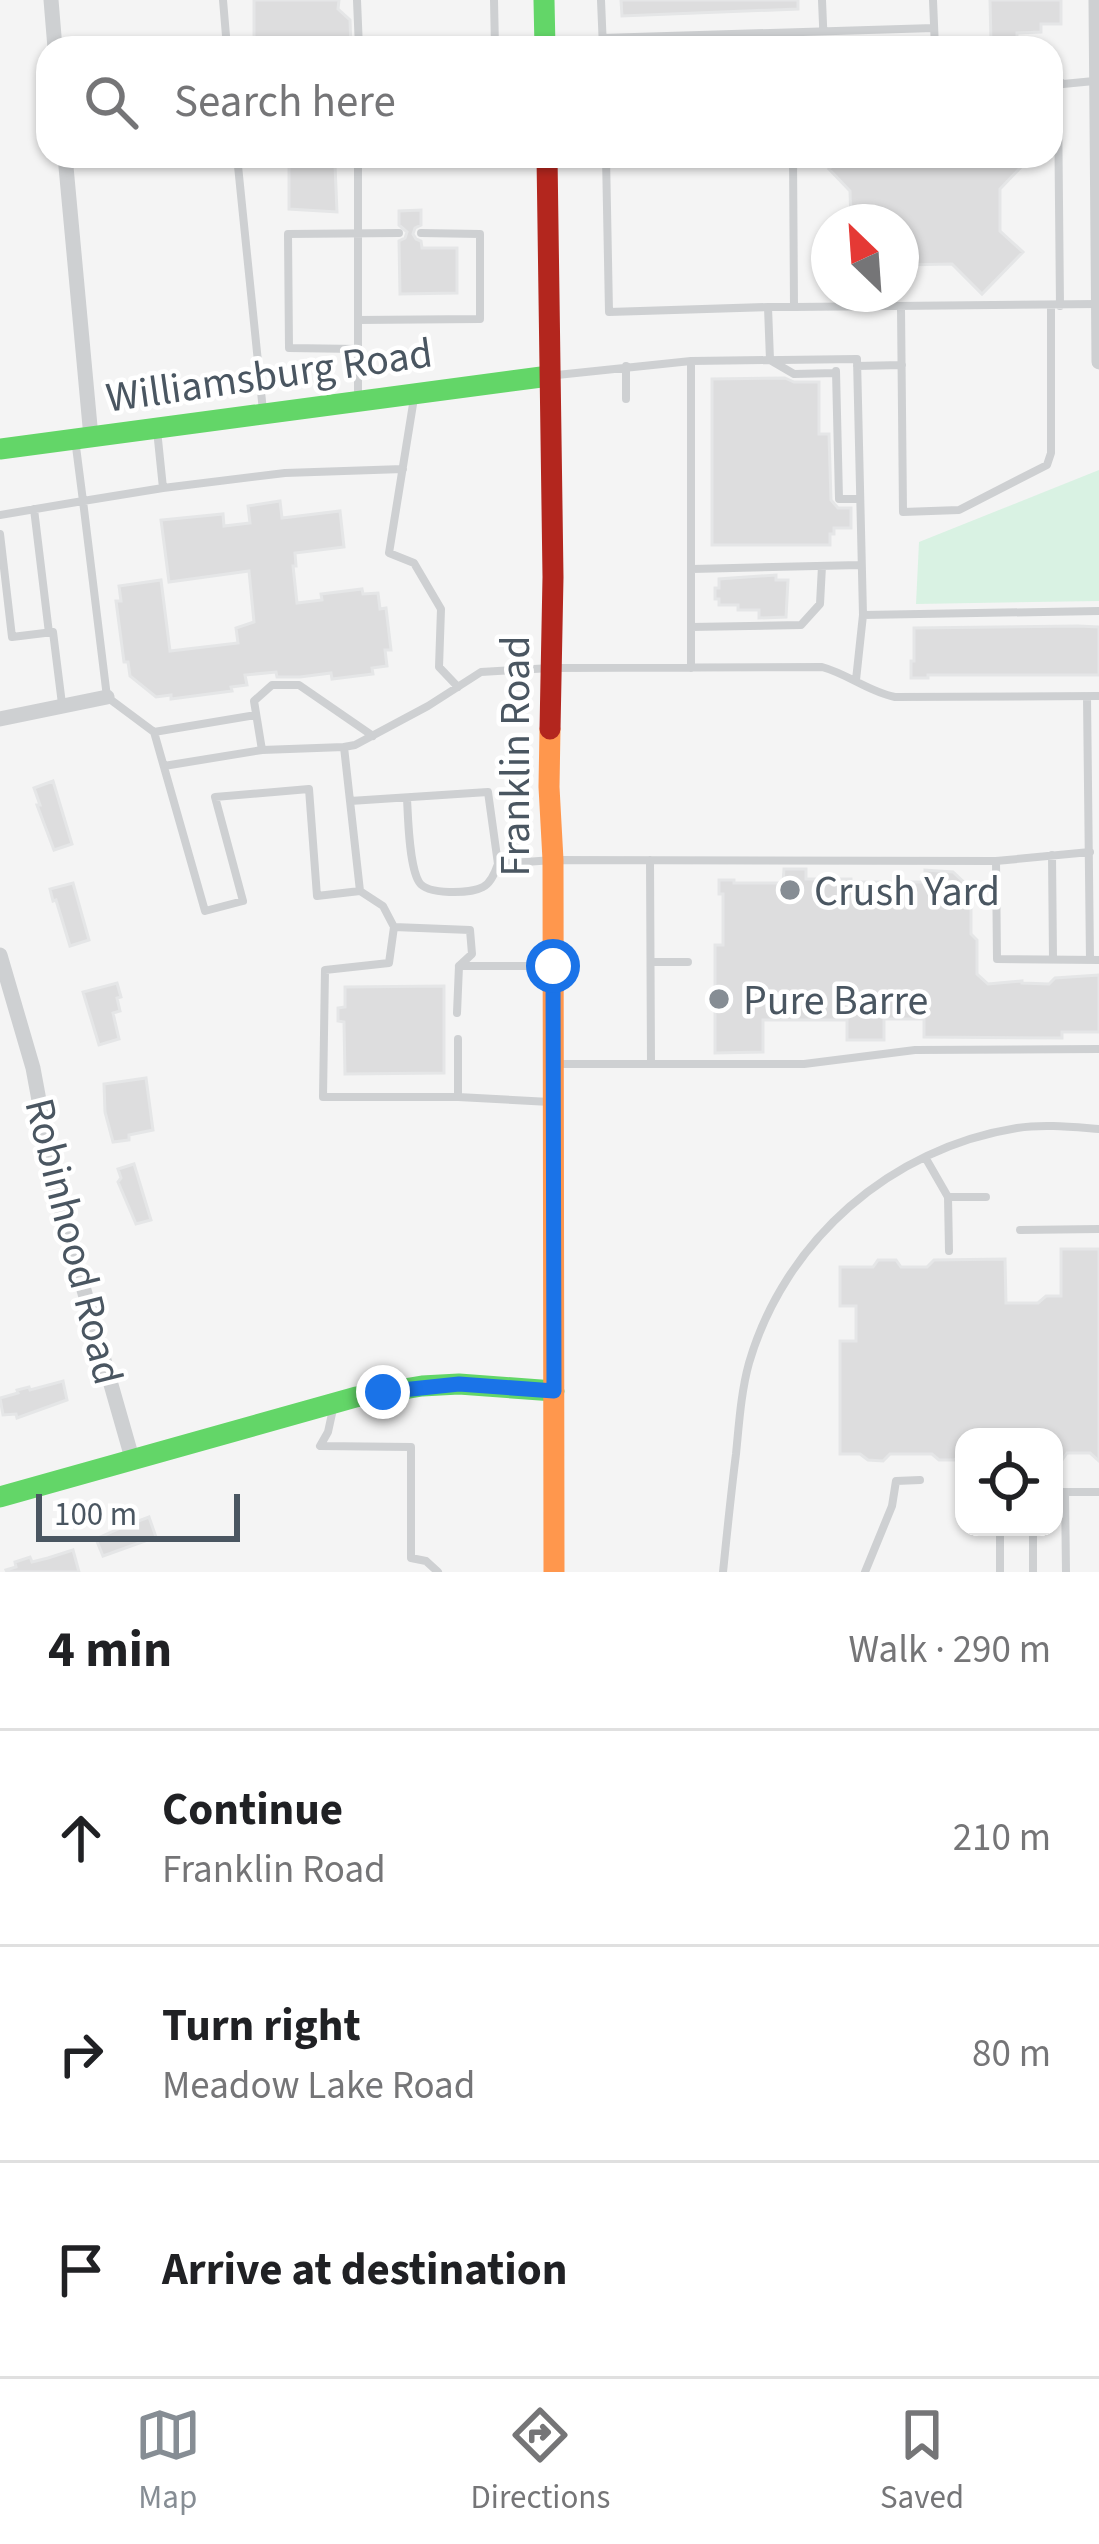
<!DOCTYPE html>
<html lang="en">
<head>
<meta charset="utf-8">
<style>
	:root { --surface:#fff; --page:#f2f2f2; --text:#202124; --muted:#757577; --line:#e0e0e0; --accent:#868d94 }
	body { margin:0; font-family:"Source Sans 3",sans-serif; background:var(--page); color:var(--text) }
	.controls { position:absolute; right:36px; bottom:36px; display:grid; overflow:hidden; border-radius:24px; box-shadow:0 3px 9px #0004 }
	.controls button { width:108px; height:108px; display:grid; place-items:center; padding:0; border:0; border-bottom:3px solid var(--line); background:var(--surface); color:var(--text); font:60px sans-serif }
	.compass { position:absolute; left:811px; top:204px; width:108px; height:108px; border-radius:50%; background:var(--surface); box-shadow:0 3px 9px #0004; rotate:335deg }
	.scale { position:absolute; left:36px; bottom:30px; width:204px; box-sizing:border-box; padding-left:12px; border:6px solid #4a5661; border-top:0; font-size:33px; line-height:42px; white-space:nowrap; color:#4a5661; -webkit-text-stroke:9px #fff; paint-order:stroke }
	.stop { position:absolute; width:36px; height:36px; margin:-27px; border:9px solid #1a73e8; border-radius:50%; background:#fff }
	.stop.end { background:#1a73e8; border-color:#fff; box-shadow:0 3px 12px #0008 }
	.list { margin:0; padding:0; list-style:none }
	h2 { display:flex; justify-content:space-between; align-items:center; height:156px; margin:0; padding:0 48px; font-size:51px }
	h2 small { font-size:39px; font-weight:400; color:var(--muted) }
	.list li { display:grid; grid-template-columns:78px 1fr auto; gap:36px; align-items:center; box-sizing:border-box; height:216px; padding:0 48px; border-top:3px solid var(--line) }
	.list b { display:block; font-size:45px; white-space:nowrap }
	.list p { margin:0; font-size:39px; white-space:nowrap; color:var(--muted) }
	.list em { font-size:39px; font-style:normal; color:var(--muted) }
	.icon { flex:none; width:66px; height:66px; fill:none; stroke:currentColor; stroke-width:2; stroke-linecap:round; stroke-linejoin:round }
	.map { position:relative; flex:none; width:1099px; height:1572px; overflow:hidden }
	.search { position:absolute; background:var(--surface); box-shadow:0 3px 9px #0004; left:36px; right:36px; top:36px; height:132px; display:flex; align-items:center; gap:30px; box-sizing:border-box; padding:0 42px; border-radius:36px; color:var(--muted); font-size:45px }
	.sheet { height:804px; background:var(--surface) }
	nav { display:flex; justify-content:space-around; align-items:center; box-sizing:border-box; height:168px; border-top:3px solid var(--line); background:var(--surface); font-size:33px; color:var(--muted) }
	nav a { display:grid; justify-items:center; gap:6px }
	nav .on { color:var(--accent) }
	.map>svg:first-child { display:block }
</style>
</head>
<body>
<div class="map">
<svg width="1099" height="1572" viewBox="0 0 1099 1572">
	<rect width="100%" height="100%" fill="#f4f4f4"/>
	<path fill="#d9f2e3" d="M 1099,470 L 1099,601 L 916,604 L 919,542 Z"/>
	<path fill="#ddddde" stroke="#e5e6e7" stroke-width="3" d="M 254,0 L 339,0 L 338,9 L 350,20 L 351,48 L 254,48 Z
		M 621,0 L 798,0 L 798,9 L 622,16 Z
		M 990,0 L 1061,0 L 1061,24 L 1041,24 L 1041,32 L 1017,33 L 1017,41 L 991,42 Z
		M 842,156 L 1010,156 L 1021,167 L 1000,189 L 1000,231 L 1023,252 L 982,294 L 952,264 L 901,265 L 901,222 L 851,222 L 850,191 L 829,169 Z
		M 335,165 L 337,212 L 289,209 L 289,166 Z
		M 421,210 L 421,225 L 415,228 L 413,234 L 416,239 L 421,241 L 422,248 L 457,248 L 457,293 L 400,294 L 399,241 L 405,238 L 407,232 L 399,225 L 399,211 Z
		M 785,378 L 794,382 L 819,382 L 819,434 L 829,434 L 831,500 L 838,508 L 851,508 L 851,528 L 834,528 L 834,534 L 830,534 L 830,545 L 712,545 L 712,379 Z
		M 280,501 L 282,518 L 340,511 L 344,547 L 295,553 L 296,566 L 293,566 L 297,603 L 322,600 L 321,594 L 362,589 L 363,594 L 378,593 L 380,609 L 386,608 L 391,650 L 385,650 L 387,666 L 372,668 L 373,674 L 332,679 L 331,673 L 300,677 L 277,677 L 276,672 L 245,675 L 247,685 L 231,687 L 232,691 L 171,699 L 171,695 L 156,697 L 130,676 L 128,662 L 124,662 L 116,601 L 121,601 L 119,586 L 161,580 L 170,651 L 238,643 L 236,628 L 254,622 L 249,571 L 169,582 L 161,520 L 223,514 L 224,526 L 250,523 L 248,506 Z
		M 776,575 L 776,580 L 788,580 L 786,617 L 759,618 L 759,610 L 738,610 L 738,605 L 719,605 L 719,599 L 715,599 L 715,588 L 719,588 L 719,579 Z
		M 1078,626 L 1099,627 L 1099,675 L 928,675 L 928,678 L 911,678 L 911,661 L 914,661 L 914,628 Z
		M 53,781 L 72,844 L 54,850 L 37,805 L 40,805 L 34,788 Z
		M 784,869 L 806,869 L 806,879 L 851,879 L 851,882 L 925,882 L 925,870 L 953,872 L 971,889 L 971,934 L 977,940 L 977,974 L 988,984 L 1022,981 L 1022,983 L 1049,984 L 1055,978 L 1099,975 L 1099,1032 L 1062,1032 L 1062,1038 L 924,1037 L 924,1019 L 884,1019 L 884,1040 L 847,1040 L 847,1020 L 763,1020 L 763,1052 L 715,1053 L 715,945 L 723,945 L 723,894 L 719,894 L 719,880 L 734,880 L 734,883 L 783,883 Z
		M 73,883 L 89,940 L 70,946 L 56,900 L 53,901 L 50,889 Z
		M 117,983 L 121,997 L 117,998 L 120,1011 L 113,1013 L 119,1039 L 99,1045 L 83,992 Z
		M 444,986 L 444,1073 L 345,1074 L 344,1022 L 338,1021 L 338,1008 L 345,1007 L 345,987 Z
		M 146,1078 L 153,1130 L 129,1135 L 129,1140 L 113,1142 L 105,1112 L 104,1084 Z
		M 134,1164 L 151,1220 L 136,1224 L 118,1182 L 121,1178 L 118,1169 Z
		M 1061,1249 L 1099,1249 L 1099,1461 L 1090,1453 L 1067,1453 L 1062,1460 L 1054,1460 L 1054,1437 L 964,1437 L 964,1453 L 954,1460 L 939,1460 L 932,1454 L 890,1454 L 883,1461 L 868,1460 L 860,1454 L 840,1454 L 840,1341 L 856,1341 L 856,1306 L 840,1306 L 840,1267 L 873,1267 L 878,1260 L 896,1260 L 901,1267 L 927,1267 L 934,1260 L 1005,1259 L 1006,1303 L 1038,1303 L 1046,1296 L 1061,1296 Z
		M 63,1381 L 67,1400 L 17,1418 L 16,1414 L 3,1415 L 0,1398 L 18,1393 L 17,1390 L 29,1387 L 30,1390 Z
		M 149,1517 L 156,1537 L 103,1556 L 96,1539 L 120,1528 L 120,1524 L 134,1519 L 136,1522 Z
		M 73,1550 L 79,1572 L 7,1572 L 6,1570 L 16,1567 L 15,1562 L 30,1557 L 32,1562 L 48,1558 Z"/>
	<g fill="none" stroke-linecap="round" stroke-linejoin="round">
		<path stroke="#ced0d2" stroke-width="8" d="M 223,0 L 227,48
			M 357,0 L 359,48
			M 494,0 L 495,48
			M 601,0 L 603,48
			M 822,0 L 824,48
			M 933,0 L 935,48
			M 602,38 L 934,28
			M 1051,75 L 1063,84 L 1094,81
			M 1051,99 L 1058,99 L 1060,306
			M 237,156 L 263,411
			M 358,156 L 358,400
			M 606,156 L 609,312 L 768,307 L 770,360 L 794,374 L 836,373
			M 552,161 L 676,156
			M 768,307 L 794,307 L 793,156
			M 794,307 L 1097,304
			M 901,308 L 903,512 L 959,510 L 1047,465 L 1051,453 L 1051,306
			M 358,320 L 480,319 L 480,234 L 421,233
			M 358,349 L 289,348 L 288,234 L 399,233
			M 626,366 L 626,399
			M 857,366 L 902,365
			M 836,371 L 839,499 L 859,499
			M 557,375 L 691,361 L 857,359 L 863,615 L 856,680
			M 414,398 L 389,553 L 414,563 L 441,609 L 439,667 L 458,687
			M 157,430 L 163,488 L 285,473 L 403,469
			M 75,439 L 83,501 L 163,488
			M 34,509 L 49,633
			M 0,515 L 83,501 L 107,697 L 154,732 L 205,911 L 243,901 L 215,797 L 309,789 L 317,896 L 360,891 L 344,747 L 355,745 L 428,706 L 481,672 L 551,668 L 822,667 C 848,674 869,692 895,697 L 1099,696
			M 0,534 L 12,637 L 53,632 L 62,704
			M 692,569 L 860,565
			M 863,615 L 1099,611
			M 691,627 L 801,625 L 820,604 L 822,566
			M 691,668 L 691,361
			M 1087,697 L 1090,960
			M 154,732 L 256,715
			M 262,750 L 344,747
			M 164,766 L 262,750 L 254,701 L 272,685 L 299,685 L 373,736
			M 407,798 C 408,817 409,866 419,882 C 427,895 470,894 483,887 C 491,883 495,873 498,864
			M 350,801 L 488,792 L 498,864 L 553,860 L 996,861 L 1090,852
			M 1052,855 L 1053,959
			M 650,860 L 651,1064
			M 996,861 L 997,959 L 1099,960
			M 360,891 L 383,906 L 394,927 L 470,930 L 472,954 L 459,966 L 547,966
			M 394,927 L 389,963 L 325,970 L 323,1097 L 458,1097 L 550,1102
			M 651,962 L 688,962
			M 457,1013 L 459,966
			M 458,1039 L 458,1097
			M 560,1064 L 804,1064 L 915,1050 L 1099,1049
			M 925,1157 L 948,1197
			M 1020,1230 L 1099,1229
			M 949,1251 L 948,1197 L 986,1197
			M 333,1409 L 328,1432 L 320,1446 L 411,1447 L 411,1558 L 426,1561 L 438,1572
			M 1054,1492 L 1099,1492
			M 1065,1492 L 1066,1572
			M 1033,1527 L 1033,1572
			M 723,1572 C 727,1533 731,1493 736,1454 C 739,1424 741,1392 749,1363 C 785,1240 891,1148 1017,1128 C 1044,1124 1072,1127 1099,1129
			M 865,1572 L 892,1506 L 896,1481 L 920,1480
			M 1000,1572 L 1000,1527"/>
		<path stroke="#ced0d2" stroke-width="15" d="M 51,0 L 55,48
			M 1096,0 L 1099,362
			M 65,156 L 91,437
			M 0,719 L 107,697
			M 0,955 L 33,1068 L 56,1192 L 132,1458"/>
		<path stroke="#63d668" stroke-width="21" d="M 544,0 L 545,48
			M 0,449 L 549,376
			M 0,1497 L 356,1397 L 422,1386 L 459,1384 L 554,1391"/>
		<path stroke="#ff974d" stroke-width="21" d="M 550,729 L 549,787 L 553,860 L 554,1572"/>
		<path stroke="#b3261e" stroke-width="21" d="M 547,156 L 553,577 L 550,729"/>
	</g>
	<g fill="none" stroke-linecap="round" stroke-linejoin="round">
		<path stroke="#1a73e8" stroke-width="15" d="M 383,1392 L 459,1384 L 554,1391 L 553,966"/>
	</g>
	<g fill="#868d94" stroke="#fff" stroke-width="4.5">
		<circle cx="790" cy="890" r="12"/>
		<circle cx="719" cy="999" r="12"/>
	</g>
	<g text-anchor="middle" stroke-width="9" stroke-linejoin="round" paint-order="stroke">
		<g font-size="42" fill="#4a5661" stroke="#fff">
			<text transform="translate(269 374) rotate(-8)" y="15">Williamsburg Road</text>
			<text transform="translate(514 756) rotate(-90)" y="15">Franklin Road</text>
			<text transform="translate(75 1241) rotate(76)" y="15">Robinhood Road</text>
		</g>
		<g font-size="42" fill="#4a5661" stroke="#fff" text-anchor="start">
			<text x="814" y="905">Crush Yard</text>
			<text x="743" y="1014">Pure Barre</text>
		</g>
	</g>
</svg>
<div class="controls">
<button><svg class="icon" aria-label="locate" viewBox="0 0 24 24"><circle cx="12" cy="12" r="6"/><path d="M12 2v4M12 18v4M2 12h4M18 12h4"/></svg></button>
</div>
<svg class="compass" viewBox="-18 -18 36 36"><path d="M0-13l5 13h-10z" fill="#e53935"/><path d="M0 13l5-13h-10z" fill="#757577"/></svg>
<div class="scale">100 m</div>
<div class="stop" style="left:553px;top:966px"></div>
<div class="stop end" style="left:383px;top:1392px"></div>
<div class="search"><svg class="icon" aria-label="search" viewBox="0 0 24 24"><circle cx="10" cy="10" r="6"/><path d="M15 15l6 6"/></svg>Search here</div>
</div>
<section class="sheet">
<h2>4 min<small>Walk · 290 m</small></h2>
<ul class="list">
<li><svg class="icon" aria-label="ahead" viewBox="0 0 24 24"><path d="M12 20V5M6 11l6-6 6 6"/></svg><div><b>Continue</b><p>Franklin Road</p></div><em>210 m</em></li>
<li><svg class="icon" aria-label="right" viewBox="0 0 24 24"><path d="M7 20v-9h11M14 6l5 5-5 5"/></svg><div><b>Turn right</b><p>Meadow Lake Road</p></div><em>80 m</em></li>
<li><svg class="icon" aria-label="arrive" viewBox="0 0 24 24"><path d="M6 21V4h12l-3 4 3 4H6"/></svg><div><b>Arrive at destination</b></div></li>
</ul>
</section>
<nav>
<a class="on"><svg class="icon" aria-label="map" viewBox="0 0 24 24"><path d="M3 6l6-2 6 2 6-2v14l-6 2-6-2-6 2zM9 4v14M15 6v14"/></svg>Map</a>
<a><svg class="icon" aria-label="directions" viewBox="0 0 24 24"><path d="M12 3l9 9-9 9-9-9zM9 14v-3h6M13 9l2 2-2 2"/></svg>Directions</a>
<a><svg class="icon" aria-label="saved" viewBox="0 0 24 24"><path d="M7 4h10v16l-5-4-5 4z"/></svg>Saved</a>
</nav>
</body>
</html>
